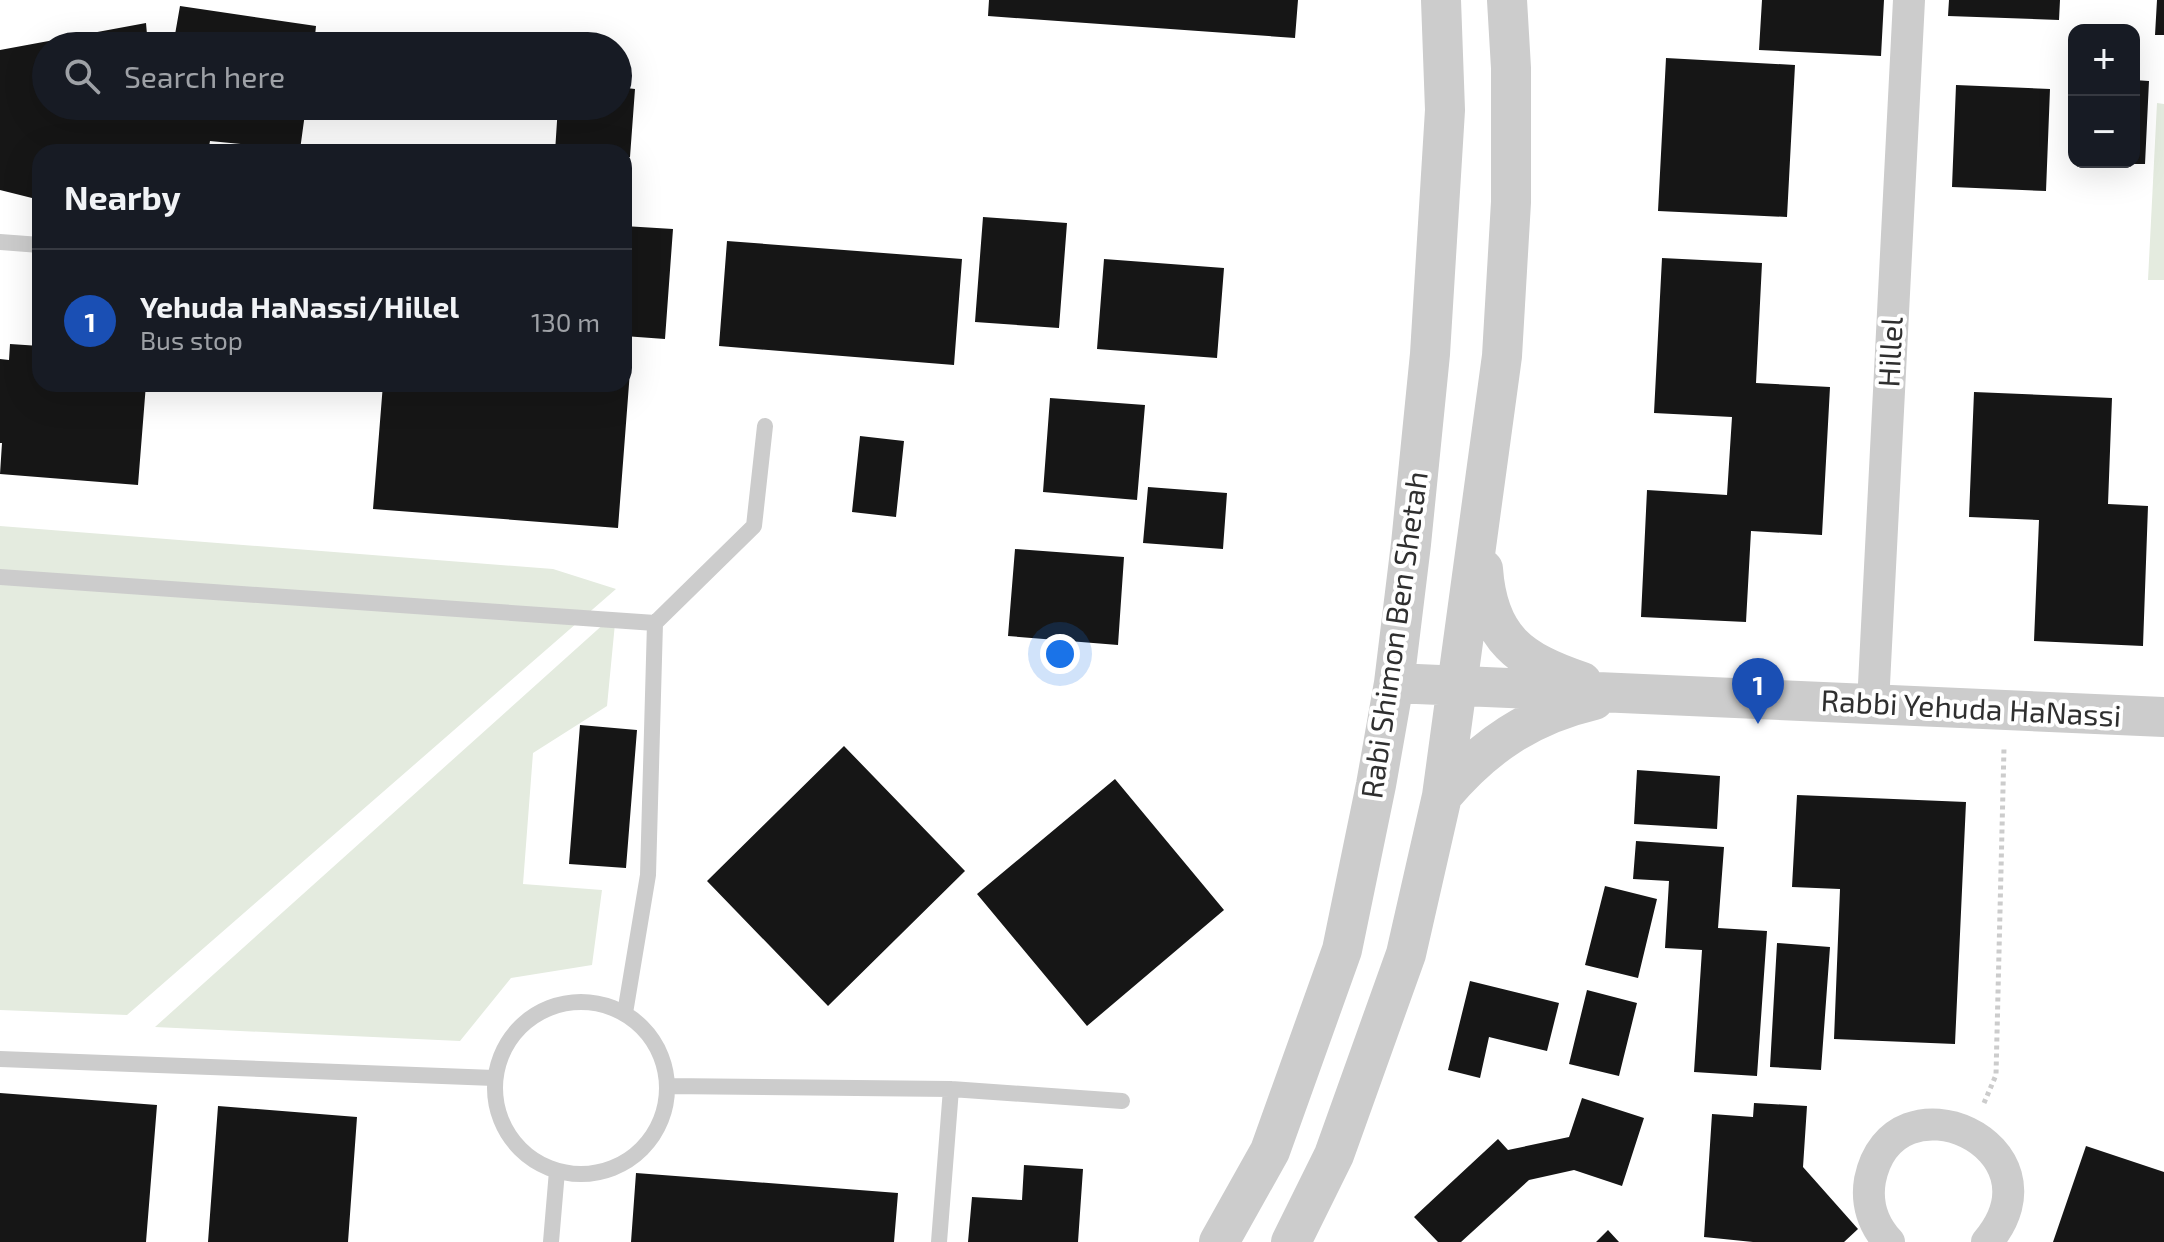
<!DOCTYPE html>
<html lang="en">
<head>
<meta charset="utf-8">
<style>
	:root { --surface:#171b24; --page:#242831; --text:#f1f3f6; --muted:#9ea1a6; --line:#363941; --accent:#d24645 }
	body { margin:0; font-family:"Exo 2",sans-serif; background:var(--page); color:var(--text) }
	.controls { position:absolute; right:24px; top:24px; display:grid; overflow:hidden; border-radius:16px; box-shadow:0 8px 32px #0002 }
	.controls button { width:72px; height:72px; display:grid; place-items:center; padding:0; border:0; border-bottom:2px solid var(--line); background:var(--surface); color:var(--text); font:40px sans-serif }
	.you { position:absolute; left:1060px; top:654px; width:28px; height:28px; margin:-20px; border:6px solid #fff; border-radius:50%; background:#1a73e8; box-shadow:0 0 0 12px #1a73e833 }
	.badge { display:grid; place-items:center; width:52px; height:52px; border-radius:50%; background:var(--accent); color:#fff; font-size:26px; font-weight:700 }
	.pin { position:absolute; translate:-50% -66px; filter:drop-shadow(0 2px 4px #0008) }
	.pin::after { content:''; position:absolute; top:42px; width:28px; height:24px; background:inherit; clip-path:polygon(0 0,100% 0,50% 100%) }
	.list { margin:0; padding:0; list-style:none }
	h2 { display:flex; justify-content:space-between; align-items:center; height:104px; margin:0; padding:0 32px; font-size:34px }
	h2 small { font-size:26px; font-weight:400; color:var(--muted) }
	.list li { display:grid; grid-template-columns:52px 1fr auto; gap:24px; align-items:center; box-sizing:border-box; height:144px; padding:0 32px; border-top:2px solid var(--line) }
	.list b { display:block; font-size:30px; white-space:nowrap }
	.list p { margin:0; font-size:26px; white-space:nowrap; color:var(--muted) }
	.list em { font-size:26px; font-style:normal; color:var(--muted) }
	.icon { flex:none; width:44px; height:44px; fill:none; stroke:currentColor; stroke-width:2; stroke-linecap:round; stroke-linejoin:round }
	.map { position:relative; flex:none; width:2164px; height:1242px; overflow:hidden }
	.search { position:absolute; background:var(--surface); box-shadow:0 8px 32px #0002; left:32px; top:32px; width:600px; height:88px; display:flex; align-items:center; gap:20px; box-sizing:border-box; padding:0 28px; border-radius:44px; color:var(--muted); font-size:30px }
	.panel { position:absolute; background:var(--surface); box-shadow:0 8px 32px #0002; left:32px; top:144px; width:600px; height:248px; border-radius:24px }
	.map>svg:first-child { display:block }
</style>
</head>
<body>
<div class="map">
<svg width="2164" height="1242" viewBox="0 0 2164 1242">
	<rect width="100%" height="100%" fill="#fff"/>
	<path fill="#e4ebdf" d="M 2157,103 L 2164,104 L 2164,280 L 2148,280 Z
		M 0,526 L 553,569 L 616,589 L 127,1015 L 0,1010 Z
		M 616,613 L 607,706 L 533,753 L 523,884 L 602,890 L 592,965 L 511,978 L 460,1041 L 155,1027 Z"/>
	<path fill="#161616" d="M 989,0 L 1298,0 L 1295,38 L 988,16 Z
		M 1762,0 L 1884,0 L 1881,56 L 1759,50 Z
		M 1949,0 L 2060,0 L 2059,20 L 1948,16 Z
		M 2157,0 L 2164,0 L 2164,35 L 2155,35 Z
		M 180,6 L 316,26 L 314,46 L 173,46 Z
		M 146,23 L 148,46 L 46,46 L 46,106 L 120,106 L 160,120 L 163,106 L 306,106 L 300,150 L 210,141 L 208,152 L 40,152 L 40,200 L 0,190 L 0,50 Z
		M 1666,58 L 1795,65 L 1787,217 L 1658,211 Z
		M 2134,80 L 2149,81 L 2145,164 L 2134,164 Z
		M 1956,85 L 2050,89 L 2046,191 L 1952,187 Z
		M 618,87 L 635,89 L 630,157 L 624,157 L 624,152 L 555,152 L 558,106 L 618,106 Z
		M 983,217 L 1067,223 L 1059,328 L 975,322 Z
		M 624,226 L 673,229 L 665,339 L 624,336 Z
		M 727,241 L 962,259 L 954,365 L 719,346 Z
		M 1662,258 L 1762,263 L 1756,383 L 1830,387 L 1822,535 L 1751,531 L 1746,622 L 1641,617 L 1647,490 L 1727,495 L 1732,417 L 1654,413 Z
		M 1104,259 L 1224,268 L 1217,358 L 1097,349 Z
		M 10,344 L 40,346 L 40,384 L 146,384 L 138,485 L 0,474 L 2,443 L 0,443 L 0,359 L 9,360 Z
		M 624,371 L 630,371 L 618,528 L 373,509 L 383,384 L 624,384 Z
		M 1974,392 L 2112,398 L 2108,504 L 2148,506 L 2143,646 L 2034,641 L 2039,520 L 1969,517 Z
		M 1050,398 L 1145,405 L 1137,500 L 1043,492 Z
		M 860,436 L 904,441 L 896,517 L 852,512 Z
		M 1148,487 L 1227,493 L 1223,549 L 1143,543 Z
		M 1015,549 L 1124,557 L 1118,645 L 1008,636 Z
		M 580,725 L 637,730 L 626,868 L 569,864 Z
		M 844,746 L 965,871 L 828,1006 L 707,881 Z
		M 1637,770 L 1720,776 L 1717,829 L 1634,824 Z
		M 1115,779 L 1224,910 L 1087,1026 L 977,894 Z
		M 1797,795 L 1966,802 L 1955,1044 L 1834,1039 L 1840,889 L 1792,887 Z
		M 1636,841 L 1724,847 L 1718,928 L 1767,931 L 1757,1076 L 1694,1072 L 1702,950 L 1665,948 L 1669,881 L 1633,879 Z
		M 1605,886 L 1657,899 L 1638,978 L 1585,965 Z
		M 1777,943 L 1830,947 L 1821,1070 L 1770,1067 Z
		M 1470,981 L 1559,1003 L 1547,1051 L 1489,1037 L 1480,1078 L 1448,1070 Z
		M 1587,990 L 1637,1003 L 1619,1076 L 1569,1064 Z
		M 0,1093 L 157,1105 L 146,1242 L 0,1242 Z
		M 1582,1098 L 1644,1118 L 1622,1186 L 1574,1170 L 1529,1180 L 1461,1242 L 1438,1242 L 1414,1217 L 1498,1139 L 1508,1150 L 1569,1137 Z
		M 1754,1103 L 1807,1106 L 1803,1167 L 1858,1229 L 1844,1242 L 1753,1242 L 1704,1237 L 1712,1114 L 1753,1117 Z
		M 218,1106 L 357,1117 L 348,1242 L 208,1242 Z
		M 2086,1146 L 2164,1172 L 2164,1242 L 2053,1242 Z
		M 1024,1165 L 1083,1169 L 1078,1242 L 968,1242 L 972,1197 L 1022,1200 Z
		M 636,1173 L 898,1193 L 894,1242 L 631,1242 Z
		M 1608,1230 L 1619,1242 L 1596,1242 Z"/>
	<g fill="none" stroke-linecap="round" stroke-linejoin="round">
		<path stroke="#ccc" stroke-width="5" stroke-dasharray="4 4" stroke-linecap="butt" d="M 1984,1103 L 1996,1075 L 2004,748"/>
		<path stroke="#ccc" stroke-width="16" d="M 0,242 L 40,245
			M 0,577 L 655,623
			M495 1088a86 86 0 1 1 172 0a86 86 0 1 1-172 0Z
			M 625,1013 L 648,875 L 655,623 L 754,526 L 765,426
			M 0,1059 L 494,1078
			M 667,1086 L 951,1089 L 1122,1101
			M 551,1242 L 557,1171
			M 939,1242 L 951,1089"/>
		<path stroke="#ccc" stroke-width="32" d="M 1873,704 L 1909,0
			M 1889,1242 C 1873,1225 1866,1203 1870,1180 C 1893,1067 2068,1146 1987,1242"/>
		<path stroke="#ccc" stroke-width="40" d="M 1483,569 C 1488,639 1520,661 1582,682
			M 1394,683 L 2164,717
			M 1442,796 C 1484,746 1530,715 1594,700
			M 1219,1242 L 1270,1151 L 1342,950 L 1376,785 L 1394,683 L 1411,544 L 1430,354 L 1445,110 L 1441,0
			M 1291,1242 L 1334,1155 L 1406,954 L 1442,796 L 1502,356 L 1511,202 L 1511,68 L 1507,0"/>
	</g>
	<g text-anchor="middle" stroke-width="8" stroke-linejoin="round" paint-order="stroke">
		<g font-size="30" fill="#2f2f2f" stroke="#fff">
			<text transform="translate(1891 352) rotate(-87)" y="10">Hillel</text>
			<text transform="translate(1395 635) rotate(-82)" y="10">Rabi Shimon Ben Shetah</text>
			<text transform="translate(1971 709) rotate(3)" y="10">Rabbi Yehuda HaNassi</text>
		</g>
	</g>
</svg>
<div class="controls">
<button>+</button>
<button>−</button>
</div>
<div class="you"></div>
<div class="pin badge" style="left:1758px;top:724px;background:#1a4fb4">1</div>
<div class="search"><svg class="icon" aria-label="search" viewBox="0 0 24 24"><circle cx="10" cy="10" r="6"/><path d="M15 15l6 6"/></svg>Search here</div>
<section class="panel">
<h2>Nearby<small></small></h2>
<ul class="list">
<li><span class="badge" style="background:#1a4fb4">1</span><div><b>Yehuda HaNassi/Hillel</b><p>Bus stop</p></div><em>130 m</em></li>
</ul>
</section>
</div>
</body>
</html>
